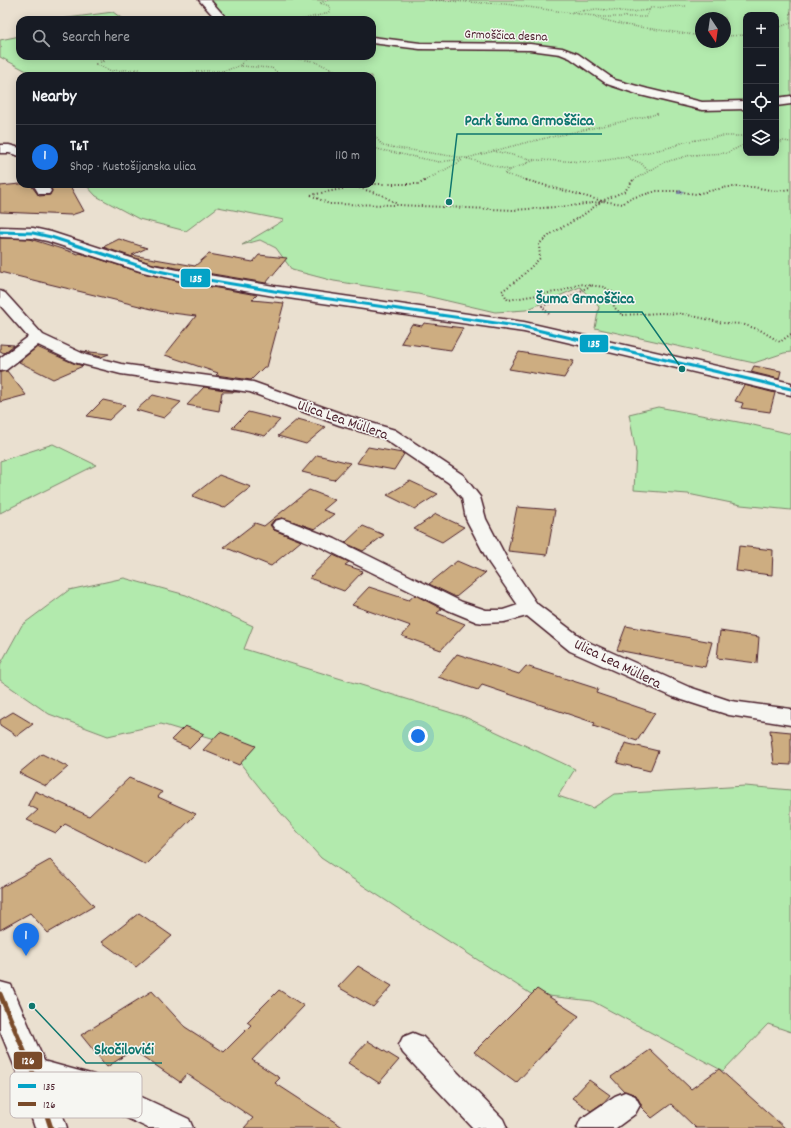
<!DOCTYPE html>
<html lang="en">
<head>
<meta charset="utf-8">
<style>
	:root { --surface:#171b24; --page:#242831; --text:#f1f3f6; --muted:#9ea1a6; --line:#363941; --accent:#1a73e8 }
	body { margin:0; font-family:Dekko,sans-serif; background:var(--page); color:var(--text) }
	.controls { position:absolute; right:12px; top:12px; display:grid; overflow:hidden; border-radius:8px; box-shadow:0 2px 10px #0003 }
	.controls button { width:36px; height:36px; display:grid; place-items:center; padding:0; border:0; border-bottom:1px solid var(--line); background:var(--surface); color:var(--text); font:20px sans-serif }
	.compass { position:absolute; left:695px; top:12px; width:36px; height:36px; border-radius:50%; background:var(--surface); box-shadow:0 2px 10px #0003; rotate:167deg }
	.you { position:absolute; left:418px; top:736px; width:14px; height:14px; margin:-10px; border:3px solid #fff; border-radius:50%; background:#1a73e8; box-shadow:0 0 0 6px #1a73e833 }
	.badge { display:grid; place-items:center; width:26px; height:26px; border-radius:50%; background:var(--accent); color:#fff; font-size:13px; font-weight:700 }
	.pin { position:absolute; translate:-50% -33px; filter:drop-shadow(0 1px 2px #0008) }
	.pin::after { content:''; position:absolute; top:21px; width:14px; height:12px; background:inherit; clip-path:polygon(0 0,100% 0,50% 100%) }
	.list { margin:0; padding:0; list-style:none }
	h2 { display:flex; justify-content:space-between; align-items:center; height:52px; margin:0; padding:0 16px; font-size:17px }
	h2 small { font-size:13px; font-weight:400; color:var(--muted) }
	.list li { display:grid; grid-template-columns:26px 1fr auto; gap:12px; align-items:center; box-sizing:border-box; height:64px; padding:0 16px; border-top:1px solid var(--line) }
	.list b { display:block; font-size:15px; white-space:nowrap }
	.list p { margin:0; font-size:13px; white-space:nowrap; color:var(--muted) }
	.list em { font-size:13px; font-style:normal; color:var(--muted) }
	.icon { flex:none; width:22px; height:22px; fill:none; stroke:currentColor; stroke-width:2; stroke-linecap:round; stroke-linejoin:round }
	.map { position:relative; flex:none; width:791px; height:1128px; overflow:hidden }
	.search { position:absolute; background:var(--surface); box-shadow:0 2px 10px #0003; left:16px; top:16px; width:360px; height:44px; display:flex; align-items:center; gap:10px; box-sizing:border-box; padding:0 14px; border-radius:12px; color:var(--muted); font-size:15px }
	.panel { position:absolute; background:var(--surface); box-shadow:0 2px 10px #0003; left:16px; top:72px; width:360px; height:116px; border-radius:12px }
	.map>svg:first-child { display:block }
</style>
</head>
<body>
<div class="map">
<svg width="791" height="1128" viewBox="0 0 791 1128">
	<rect width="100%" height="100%" fill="#eae0d0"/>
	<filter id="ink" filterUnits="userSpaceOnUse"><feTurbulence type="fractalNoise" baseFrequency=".025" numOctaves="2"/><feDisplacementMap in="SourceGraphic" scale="8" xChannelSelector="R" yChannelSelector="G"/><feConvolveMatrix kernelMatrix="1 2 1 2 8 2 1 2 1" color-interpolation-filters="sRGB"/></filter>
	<g filter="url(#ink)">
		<path fill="#b2eaad" stroke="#7e846c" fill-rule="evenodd" d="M 211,0 L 791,0 L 791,352 L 784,353 L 754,363 L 595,328 L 599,307 L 580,287 L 526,310 L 495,312 L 418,294 L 334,281 L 292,270 L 276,248 L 260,240 L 242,245 L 284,220 L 218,207 L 186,231 L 139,219 L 96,196 L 85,184 L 372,184 L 372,76 L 36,76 L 0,57 L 0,48 L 2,47 L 0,46 L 0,40 L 20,36 L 20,56 L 372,56 L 372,20 L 227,20 ZM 746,15 L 776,15 L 776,153 L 746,153 ZM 701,18 L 725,18 L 725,42 L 701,42 Z
			M 113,12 L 124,20 L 58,20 L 60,19 Z
			M 658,407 L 749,424 L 791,434 L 791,510 L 741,505 L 688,494 L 634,490 L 636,453 L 629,414 Z
			M 53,444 L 96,465 L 0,513 L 0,461 Z
			M 124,578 L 186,595 L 253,626 L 244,649 L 465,717 L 575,769 L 558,796 L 593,808 L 614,794 L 745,786 L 791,790 L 791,1032 L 768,1024 L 723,1071 L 592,1001 L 531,994 L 417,921 L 321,858 L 272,803 L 224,743 L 161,724 L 108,736 L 49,714 L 0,680 L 0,665 L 22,625 L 69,590 Z"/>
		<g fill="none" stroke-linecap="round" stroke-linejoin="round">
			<path fill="#7c87a7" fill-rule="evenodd" d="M 680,190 L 684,191 L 681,194 L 677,194 L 677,192 Z"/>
		</g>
		<path fill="#cdad81" stroke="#4a1f2b" d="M 20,184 L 30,184 L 39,196 L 50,195 L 52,190 L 50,187 L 69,184 L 84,211 L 71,215 L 0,212 L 0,186 Z
			M 0,238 L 30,239 L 78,254 L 80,253 L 143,273 L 178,281 L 257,295 L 252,300 L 284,303 L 267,367 L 264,367 L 251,380 L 216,375 L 218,373 L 165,355 L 196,316 L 164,312 L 0,272 Z
			M 119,239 L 147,248 L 132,255 L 195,266 L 209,254 L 253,262 L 259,255 L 287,258 L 266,283 L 153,264 L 103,247 Z
			M 424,323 L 463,328 L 451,350 L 401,343 L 412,324 L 422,326 Z
			M 0,344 L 14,345 L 4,353 L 0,351 Z
			M 37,347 L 73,363 L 83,366 L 53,379 L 19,362 Z
			M 81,351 L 109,354 L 101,357 Z
			M 519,352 L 574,361 L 564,378 L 509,369 Z
			M 754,366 L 781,371 L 779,379 L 751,372 Z
			M 7,371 L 26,395 L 0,402 L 0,372 Z
			M 744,385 L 775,393 L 770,412 L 741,408 L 743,403 L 735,401 Z
			M 204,387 L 240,392 L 222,392 L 219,411 L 187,405 Z
			M 153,395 L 181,402 L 164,418 L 136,410 Z
			M 103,400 L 125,405 L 109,420 L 87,416 Z
			M 248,412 L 280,420 L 265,436 L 232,428 Z
			M 298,419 L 326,427 L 306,444 L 278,436 Z
			M 368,447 L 402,453 L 404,454 L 394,470 L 357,463 Z
			M 317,455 L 350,463 L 334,480 L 302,472 Z
			M 219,475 L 251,487 L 224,508 L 192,496 Z
			M 410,481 L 438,494 L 415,509 L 387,495 Z
			M 309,490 L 335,500 L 323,510 L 334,514 L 315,529 L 282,518 L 274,520 L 270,525 L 274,530 L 301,541 L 271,566 L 224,547 L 255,523 L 264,526 Z
			M 517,507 L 555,510 L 547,555 L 508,551 Z
			M 436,514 L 464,527 L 442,542 L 414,529 Z
			M 363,526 L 384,535 L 363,551 L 345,543 Z
			M 739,546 L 773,550 L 772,575 L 736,571 Z
			M 333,555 L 349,562 L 345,565 L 363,571 L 344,591 L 309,578 Z
			M 457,561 L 485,573 L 456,597 L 429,584 Z
			M 369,587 L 409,600 L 415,595 L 442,609 L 437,613 L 465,624 L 441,650 L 402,636 L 411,626 L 352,605 Z
			M 626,626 L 712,642 L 705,667 L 617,650 Z
			M 720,631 L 759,637 L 757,663 L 717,658 Z
			M 457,654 L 519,674 L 526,666 L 598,689 L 596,693 L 655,713 L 637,741 L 593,726 L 595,723 L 482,685 L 478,690 L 438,677 Z
			M 13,712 L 33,724 L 17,736 L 0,725 L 0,720 Z
			M 185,726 L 204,734 L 190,748 L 171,740 Z
			M 770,730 L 791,732 L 791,765 L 774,764 Z
			M 220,732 L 256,746 L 239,765 L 203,750 Z
			M 625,743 L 658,751 L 650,771 L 617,763 Z
			M 42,754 L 68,767 L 46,786 L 19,773 Z
			M 129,778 L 162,792 L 158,797 L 196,814 L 146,865 L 65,824 L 56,833 L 27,820 L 38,810 L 28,805 L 35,791 L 89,816 Z
			M 50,860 L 94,906 L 48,933 L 30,913 L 0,930 L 0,888 Z
			M 139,913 L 172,936 L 136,967 L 102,942 Z
			M 358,966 L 392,986 L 373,1007 L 338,987 Z
			M 537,989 L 579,1016 L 516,1083 L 474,1052 Z
			M 279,990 L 304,1006 L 252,1060 L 280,1078 L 275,1083 L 344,1128 L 244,1128 L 253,1118 L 187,1074 L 180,1082 L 133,1050 L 107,1067 L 81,1035 L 152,991 L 185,1027 L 224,1052 L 251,1025 L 247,1022 Z
			M 368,1041 L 399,1060 L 379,1083 L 348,1063 Z
			M 650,1050 L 691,1089 L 719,1069 L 785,1128 L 696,1128 L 671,1104 L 652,1118 L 641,1107 L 641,1104 L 636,1095 L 624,1091 L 611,1077 Z
			M 589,1080 L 610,1095 L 604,1102 L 591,1111 L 572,1098 Z"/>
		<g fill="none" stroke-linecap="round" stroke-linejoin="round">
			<g stroke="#4a1f2b" stroke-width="3">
				<path id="street" d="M 199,0 L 210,0 L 228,20 L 217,20 Z
					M 372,37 L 420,43 L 530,44 L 562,48 L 578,54 L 615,80 L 648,89 L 702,102 L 746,101 L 746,109 L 702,110 L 640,95 L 607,84 L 570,58 L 560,54 L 530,50 L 420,49 L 372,43 Z
					M 791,96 L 791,104 L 776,106 L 776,98 Z
					M 0,145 L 9,145 L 20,148 L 20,156 L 9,153 L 0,153 Z
					M 33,184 L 47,184 L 51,191 L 49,194 L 39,194 Z
					M 0,291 L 5,293 L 43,335 L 86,355 L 121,364 L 253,382 L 351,417 L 395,430 L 463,475 L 480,497 L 486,519 L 509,563 L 537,604 L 586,641 L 689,687 L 731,701 L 791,709 L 791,725 L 729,715 L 673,697 L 570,651 L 527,616 L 504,622 L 484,623 L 477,622 L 448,610 L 321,547 L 275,529 L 272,525 L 275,521 L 282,519 L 289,521 L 335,539 L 462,602 L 486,610 L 503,610 L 518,605 L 489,563 L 466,519 L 462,498 L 449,483 L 383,438 L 339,425 L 250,392 L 121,374 L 74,362 L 38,345 L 6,370 L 0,371 L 0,358 L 28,337 L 0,305 Z
					M 413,1033 L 423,1037 L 503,1119 L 507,1128 L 473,1128 L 403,1053 L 399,1045 L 403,1037 Z
					M 32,1058 L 94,1075 L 189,1119 L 193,1128 L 148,1128 L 78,1095 L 22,1079 L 18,1070 L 22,1061 Z
					M 625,1092 L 635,1096 L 640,1105 L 635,1114 L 616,1128 L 577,1128 L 581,1119 L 615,1096 Z"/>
			</g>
			<g stroke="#4a1f2b" stroke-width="3">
				<path id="secondary" d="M 0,227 L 33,228 L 51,232 L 153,265 L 178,270 L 274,286 L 524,322 L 791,383 L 791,395 L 524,332 L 274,296 L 178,280 L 143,272 L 47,241 L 33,238 L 0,237 Z
					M 0,982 L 11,985 L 15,994 L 48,1070 L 67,1128 L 35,1128 L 16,1070 L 0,1031 Z"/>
			</g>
			<path stroke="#4a1f2b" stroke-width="1.5" stroke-dasharray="0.5 2" stroke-linecap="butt" d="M 429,0 L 505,4 L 602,17 L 646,17 L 649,10
				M 572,12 L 597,9 L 631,12 L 649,10 L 650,8 L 686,6
				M 791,13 L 789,14 L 791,14
				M 596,18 L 625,25 L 701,36
				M 300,20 L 325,14 L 330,11 L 330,6 L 320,3 L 328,0
				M 776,28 L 791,23
				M 725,36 L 746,35
				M 18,46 L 20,46
				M 88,56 L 104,61 L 96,64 L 111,71 L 139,69 L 146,76 L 151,76
				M 276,56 L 313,61 L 349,76
				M 240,66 L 272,68 L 281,76
				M 174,76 L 199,71 L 224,71
				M 209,76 L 239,66 L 249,56
				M 372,101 L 372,104
				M 372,133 L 383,146 L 465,158 L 510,170 L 504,174 L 529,181
				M 776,140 L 791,142
				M 776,144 L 782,142
				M 372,148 L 439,162 L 462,159
				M 494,151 L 535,160 L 593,162 L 627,157 L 671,147 L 684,142 L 722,136 L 746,136
				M 467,158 L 528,142 L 657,114 L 657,112
				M 628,158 L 641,163 L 648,171
				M 510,170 L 535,160
				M 424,181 L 463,160
				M 632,181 L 662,163 L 691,155 L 726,153 L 746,144"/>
			<path stroke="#4a1f2b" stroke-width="2" stroke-dasharray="1 2.5" stroke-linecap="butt" d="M 526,180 L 602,201 L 623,204 L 628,199 L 657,191 L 676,191 L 696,194 L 728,187 L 753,187 L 776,191 L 791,189
				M 633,180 L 625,191 L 602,201 L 583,215 L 551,234 L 539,244 L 540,258 L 520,278 L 502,291 L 508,300 L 561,291 L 580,284 L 604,287 L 612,292 L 614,307 L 622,315 L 661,313 L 684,314 L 723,323 L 742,324 L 760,330 L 780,342 L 791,334
				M 346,184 L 382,195 L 397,204
				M 372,184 L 419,184 L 426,180
				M 311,195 L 329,204 L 398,205 L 514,210 L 570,206 L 600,202
				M 311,195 L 367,184
				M 549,314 L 542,306 L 565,299 L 592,285"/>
			<use href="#street" fill="#f6f6f2" fill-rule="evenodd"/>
			<use href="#secondary" fill="#f6f6f2" fill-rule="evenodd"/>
			<g stroke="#f6f6f2" stroke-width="5.5">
				<path id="bus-1" d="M 0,232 L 33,233 L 51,237 L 149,269 L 178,275 L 274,291 L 524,327 L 791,389"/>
			</g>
			<g stroke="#f6f6f2" stroke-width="8">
				<path id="bus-2" d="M 0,994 L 32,1070 L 51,1128"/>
			</g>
			<use href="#bus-1" stroke="#04a2c6" stroke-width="3"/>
			<use href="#bus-2" stroke="#7a4b2a" stroke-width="5"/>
		</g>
	</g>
	<g text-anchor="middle" stroke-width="3" stroke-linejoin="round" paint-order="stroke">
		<g font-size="13" fill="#4a1f2b" stroke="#f6f6f2">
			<text transform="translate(506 34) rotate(2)" y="5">Grmoščica desna</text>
		</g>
		<g font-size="15" fill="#4a1f2b" stroke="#f6f6f2">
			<text transform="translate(343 419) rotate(19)" y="5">Ulica Lea Müllera</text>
			<text transform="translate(618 663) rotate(26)" y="5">Ulica Lea Müllera</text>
		</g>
	</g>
	<rect x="10" y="1072" width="132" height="46" rx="6" fill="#f6f6f2" stroke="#c2b6b6" stroke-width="1"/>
	<rect x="18" y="1084" width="18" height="4" fill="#04a2c6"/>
	<rect x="18" y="1102" width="18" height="4" fill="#7a4b2a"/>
	<g font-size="11" fill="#4a1f2b">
		<text x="43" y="1090">135</text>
		<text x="43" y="1108">126</text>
	</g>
	<path fill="none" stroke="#0f766e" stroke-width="1.5" d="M449 202L457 134H602M682 369L642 312H528M32 1006L86 1063H162"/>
	<g fill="#0f766e" stroke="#f6f6f2" stroke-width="1.5">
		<circle cx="449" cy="202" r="4"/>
		<circle cx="682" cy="369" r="4"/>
		<circle cx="32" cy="1006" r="4"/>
	</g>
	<g font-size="16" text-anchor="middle" font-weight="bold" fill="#0f766e" stroke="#f6f6f2" stroke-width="3" stroke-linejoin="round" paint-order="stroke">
		<text x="529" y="125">Park šuma Grmoščica</text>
		<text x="585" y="303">Šuma Grmoščica</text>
		<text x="124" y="1054">Skočilovići</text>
	</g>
	<g stroke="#f6f6f2" stroke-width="1.5">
		<rect x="180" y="268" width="31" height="20" rx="4" fill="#04a2c6"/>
		<rect x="579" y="334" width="30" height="19" rx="4" fill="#04a2c6"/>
		<rect x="13" y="1051" width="30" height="19" rx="4" fill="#7a4b2a"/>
	</g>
	<g font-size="11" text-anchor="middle" font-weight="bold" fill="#fff">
		<text x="196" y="282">135</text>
		<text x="594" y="347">135</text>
		<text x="28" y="1064">126</text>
	</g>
</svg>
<div class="controls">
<button>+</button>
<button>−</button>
<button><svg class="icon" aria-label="locate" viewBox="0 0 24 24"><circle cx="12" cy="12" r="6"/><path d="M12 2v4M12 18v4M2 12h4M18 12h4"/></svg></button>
<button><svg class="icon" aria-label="layers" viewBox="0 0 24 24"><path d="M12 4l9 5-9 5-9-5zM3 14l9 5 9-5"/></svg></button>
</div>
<svg class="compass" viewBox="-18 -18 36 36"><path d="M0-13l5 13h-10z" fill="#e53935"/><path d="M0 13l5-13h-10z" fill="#9ea1a6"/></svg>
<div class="you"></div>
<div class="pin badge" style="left:26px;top:956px">1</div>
<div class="search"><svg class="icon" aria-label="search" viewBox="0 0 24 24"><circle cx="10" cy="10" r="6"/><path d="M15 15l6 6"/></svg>Search here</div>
<section class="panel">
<h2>Nearby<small></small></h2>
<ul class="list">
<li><span class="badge">1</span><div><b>T&amp;T</b><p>Shop · Kustošijanska ulica</p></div><em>110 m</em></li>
</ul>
</section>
</div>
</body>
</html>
